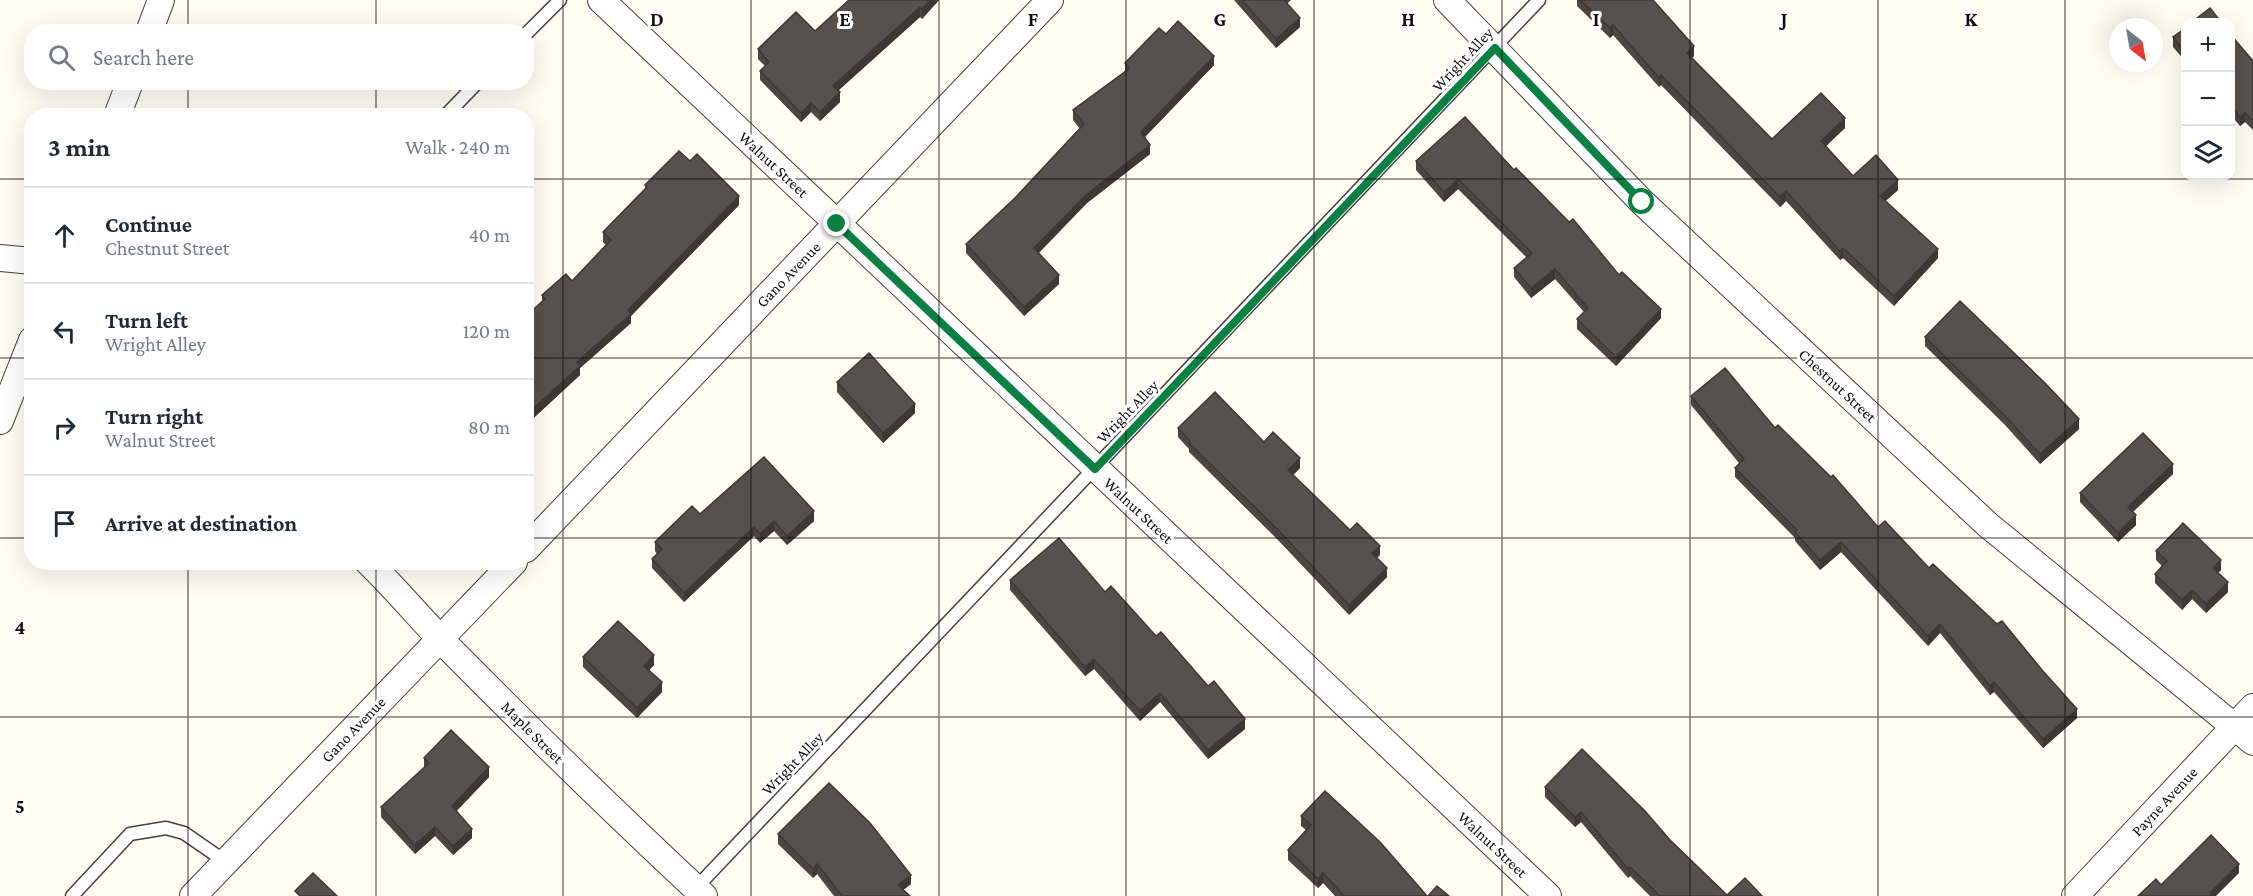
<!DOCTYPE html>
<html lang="en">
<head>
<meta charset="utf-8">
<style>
	:root { --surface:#fff; --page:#f2f2f3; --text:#1f2937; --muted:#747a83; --line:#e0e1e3 }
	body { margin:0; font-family:"Crimson Pro",serif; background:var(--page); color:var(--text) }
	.controls { position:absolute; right:18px; top:18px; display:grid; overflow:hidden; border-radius:12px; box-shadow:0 6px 24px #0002 }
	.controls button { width:54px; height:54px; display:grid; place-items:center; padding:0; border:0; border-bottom:2px solid var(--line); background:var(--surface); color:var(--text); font:30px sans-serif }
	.compass { position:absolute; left:2109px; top:18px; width:54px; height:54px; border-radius:50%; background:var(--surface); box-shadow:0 6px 24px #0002; rotate:149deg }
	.stop { position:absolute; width:18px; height:18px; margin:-14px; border:4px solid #0b8043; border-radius:50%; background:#fff }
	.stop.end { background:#0b8043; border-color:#fff; box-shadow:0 2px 6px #0008 }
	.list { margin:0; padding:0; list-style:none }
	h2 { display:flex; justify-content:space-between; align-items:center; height:78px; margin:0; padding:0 24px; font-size:26px }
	h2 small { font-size:20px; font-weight:400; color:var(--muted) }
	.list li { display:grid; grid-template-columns:39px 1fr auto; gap:18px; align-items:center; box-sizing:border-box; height:96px; padding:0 24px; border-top:2px solid var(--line) }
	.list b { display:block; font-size:22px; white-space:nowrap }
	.list p { margin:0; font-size:20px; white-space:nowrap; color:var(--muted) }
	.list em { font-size:20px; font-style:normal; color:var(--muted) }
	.icon { flex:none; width:33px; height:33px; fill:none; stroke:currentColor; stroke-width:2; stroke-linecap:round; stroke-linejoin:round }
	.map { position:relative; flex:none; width:2253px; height:896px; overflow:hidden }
	.search { position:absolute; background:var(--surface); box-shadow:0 6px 24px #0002; left:24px; top:24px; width:510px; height:66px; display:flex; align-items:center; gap:15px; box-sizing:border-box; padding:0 21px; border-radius:24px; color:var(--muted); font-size:22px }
	.panel { position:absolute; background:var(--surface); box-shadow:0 6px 24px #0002; left:24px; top:108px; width:510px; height:462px; border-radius:24px }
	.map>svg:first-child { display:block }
</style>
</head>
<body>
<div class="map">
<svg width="2253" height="896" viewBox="0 0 2253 896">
	<rect width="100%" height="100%" fill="#fffcf2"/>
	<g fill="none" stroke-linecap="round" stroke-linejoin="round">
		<g stroke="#424242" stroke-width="15">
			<path id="service" d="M 526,34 L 560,0
				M 445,116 L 478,82
				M 693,891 L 1539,0
				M 72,896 L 130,834 L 166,828 L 184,833 L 226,862"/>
		</g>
		<g stroke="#424242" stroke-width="28">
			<path id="minor" d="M 601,0 L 1548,896
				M 1447,0 L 1642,202 L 1988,525 L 2253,742
				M 149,32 L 161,0
				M 117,116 L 130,82
				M 0,258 L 32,261
				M 0,421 L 32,340
				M 526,549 L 1050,0
				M 368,562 C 398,591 424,623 453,652 C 535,735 618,816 704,896
				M 193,896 L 514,562
				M 2075,896 L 2253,707"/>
		</g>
		<use href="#service" stroke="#fff" stroke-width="12"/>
		<use href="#minor" stroke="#fff" stroke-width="26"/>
	</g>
	<path fill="#4c4541" d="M 939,0 L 922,19 L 920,17 L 838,91 L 840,102 L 820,121 L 811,112 L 801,122 L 760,80 L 760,71 L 765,66 L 758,59 L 758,49 L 815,31 Z
		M 1234,0 L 1291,0 L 1287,4 L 1300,27 L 1276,48 Z
		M 1577,0 L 1653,0 L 1694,56 L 1692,58 L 1772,139 L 1845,128 L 1825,146 L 1853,176 L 1898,190 L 1885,201 L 1938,258 L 1894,306 L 1843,258 L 1840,260 L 1786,201 L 1780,207 L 1661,85 L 1659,87 L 1613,35 L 1610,38 L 1577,6 Z
		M 2186,28 L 2186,62 L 2173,47 L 2173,37 Z
		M 1166,34 L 1214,65 L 1145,137 L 1150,154 L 1087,203 L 1039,253 L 1059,284 L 1024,316 L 966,253 L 966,244 L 1015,198 L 1080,129 L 1073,120 L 1073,110 L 1125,72 L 1125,63 Z
		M 2230,34 L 2253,61 L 2253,130 L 2245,122 L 2240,126 L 2230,114 Z
		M 690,161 L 739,205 L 631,316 L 631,323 L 580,368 L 580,375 L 526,425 L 526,316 L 542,302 L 542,295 L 572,281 L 606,245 L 603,242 L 603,232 L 645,189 L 645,185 Z
		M 1416,161 L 1514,170 L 1619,275 L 1661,318 L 1616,366 L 1577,329 L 1577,319 L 1584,312 L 1555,279 L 1531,298 L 1514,277 L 1514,268 L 1527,258 L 1458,189 L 1444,202 L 1416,170 Z
		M 1925,337 L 2079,429 L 2040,464 L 2005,425 L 1925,346 Z
		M 837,382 L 915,413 L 883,443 L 837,392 Z
		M 1691,396 L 1775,428 L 1878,527 L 1929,568 L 2077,718 L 2043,748 L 1994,692 L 1990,695 L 1940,633 L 1928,646 L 1841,552 L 1820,570 L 1795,541 L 1795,538 L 1735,477 L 1735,468 L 1739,463 L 1691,405 Z
		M 1178,428 L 1264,442 L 1300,468 L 1293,475 L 1350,530 L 1380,555 L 1377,557 L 1387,577 L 1349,615 L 1277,539 L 1189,452 L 1189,449 L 1178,437 Z
		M 2173,474 L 2133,512 L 2136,525 L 2118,542 L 2080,502 L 2080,493 Z
		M 700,514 L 814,521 L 787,545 L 774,531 L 760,543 L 754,536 L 684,602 L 652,568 L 652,559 L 657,554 L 655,551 L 655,542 Z
		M 2156,551 L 2221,570 L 2218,573 L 2228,592 L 2206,613 L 2192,599 L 2182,610 L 2155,583 L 2155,574 L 2162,566 L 2156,560 Z
		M 1010,580 L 1156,636 L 1245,729 L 1208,759 L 1160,702 L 1140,721 L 1094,669 L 1085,676 L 1010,590 Z
		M 583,657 L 654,665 L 649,670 L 662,692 L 637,718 L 583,667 Z
		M 424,758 L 489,777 L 456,811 L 472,838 L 453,855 L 435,836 L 415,854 L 381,817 L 381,807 L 424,768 Z
		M 1545,787 L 1670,840 L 1727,895 L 1762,896 L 1650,896 L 1630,876 L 1628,878 L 1581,822 L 1575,827 L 1545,797 Z
		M 1301,816 L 1427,896 L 1335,896 L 1323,883 L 1318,888 L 1288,860 L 1288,850 L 1306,830 L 1301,826 Z
		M 778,834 L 911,884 L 903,890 L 910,896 L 834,896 L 817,874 L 813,878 L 778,844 Z"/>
	<path fill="#3e3835" d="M 930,0 L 939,0 L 922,19 L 922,9 Z
		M 920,7 L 920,17 L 833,95 L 833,86 Z
		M 1300,18 L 1300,27 L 1276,48 L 1276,39 Z
		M 1613,25 L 1613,35 L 1610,38 L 1610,28 Z
		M 1694,46 L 1694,56 L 1687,62 L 1687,53 Z
		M 1214,56 L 1214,65 L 1141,141 L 1141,132 Z
		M 1661,75 L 1661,85 L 1659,87 L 1659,78 Z
		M 840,92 L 840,102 L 820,121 L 820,112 Z
		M 811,103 L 811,112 L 801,122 L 801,113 Z
		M 2245,113 L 2245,122 L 2240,126 L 2240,117 Z
		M 1845,118 L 1845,128 L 1821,151 L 1821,141 Z
		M 1150,145 L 1150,154 L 1087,203 L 1034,257 L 1034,248 L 1087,194 Z
		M 1458,179 L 1458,189 L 1444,202 L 1444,192 Z
		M 1898,180 L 1898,190 L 1880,206 L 1880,196 Z
		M 1786,191 L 1786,201 L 1780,207 L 1780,197 Z
		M 739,196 L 739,205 L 631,316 L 631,323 L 580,368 L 580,375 L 526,425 L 526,415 L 577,362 Z
		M 1843,248 L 1843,258 L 1840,260 L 1840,251 Z
		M 1938,249 L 1938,258 L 1894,306 L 1894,296 Z
		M 1555,269 L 1555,279 L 1531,298 L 1531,288 Z
		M 1059,275 L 1059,284 L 1024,316 L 1024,307 Z
		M 1661,309 L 1661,318 L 1616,366 L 1616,357 Z
		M 915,404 L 915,413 L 883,443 L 883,433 Z
		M 2079,419 L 2079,429 L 2040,464 L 2040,454 Z
		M 1300,458 L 1300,468 L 1288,480 L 1288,470 Z
		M 2173,464 L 2173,474 L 2128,516 L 2128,507 Z
		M 814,511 L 814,521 L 787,545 L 787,536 Z
		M 2136,515 L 2136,525 L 2118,542 L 2118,533 Z
		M 774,521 L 774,531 L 760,543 L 760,534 Z
		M 754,527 L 754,536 L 684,602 L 684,593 Z
		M 1841,542 L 1841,552 L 1820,570 L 1820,560 Z
		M 1380,546 L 1380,555 L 1372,562 L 1372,553 Z
		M 2221,560 L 2221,570 L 2213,577 L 2213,568 Z
		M 1387,568 L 1387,577 L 1349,615 L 1349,605 Z
		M 2228,582 L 2228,592 L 2206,613 L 2206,604 Z
		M 2192,590 L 2192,599 L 2182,610 L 2182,600 Z
		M 1940,624 L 1940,633 L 1928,646 L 1928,636 Z
		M 654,655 L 654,665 L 644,675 L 644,666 Z
		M 1094,659 L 1094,669 L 1085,676 L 1085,667 Z
		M 662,682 L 662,692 L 637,718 L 637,708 Z
		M 1994,682 L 1994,692 L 1990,695 L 1990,686 Z
		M 1160,693 L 1160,702 L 1140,721 L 1140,711 Z
		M 2077,709 L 2077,718 L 2043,748 L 2043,739 Z
		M 1245,719 L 1245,729 L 1208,759 L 1208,750 Z
		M 489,767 L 489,777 L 452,816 L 452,806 Z
		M 1581,812 L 1581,822 L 1575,827 L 1575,817 Z
		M 435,827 L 435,836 L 415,854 L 415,845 Z
		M 472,829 L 472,838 L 453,855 L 453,846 Z
		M 817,864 L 817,874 L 813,878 L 813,869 Z
		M 2239,864 L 2239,873 L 2216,896 L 2210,896 L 2210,893 Z
		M 1630,867 L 1630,876 L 1628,878 L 1628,869 Z
		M 1323,873 L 1323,883 L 1318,888 L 1318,879 Z
		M 911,875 L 911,884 L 898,894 L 898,885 Z"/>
	<path fill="#58504c" stroke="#3e3835" stroke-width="1.5" d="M 849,0 L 930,0 L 922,9 L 920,7 L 833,86 L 840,92 L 820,112 L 811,103 L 801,113 L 760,71 L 769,62 L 758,49 L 796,12 L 815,31 Z
		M 1242,0 L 1284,0 L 1300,18 L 1276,39 Z
		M 1580,0 L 1653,0 L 1694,46 L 1687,53 L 1772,139 L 1821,93 L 1845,118 L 1821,141 L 1853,176 L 1876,155 L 1898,180 L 1880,196 L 1938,249 L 1894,296 L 1843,248 L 1840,251 L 1786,191 L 1780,197 L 1661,75 L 1659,78 L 1613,25 L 1610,28 Z
		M 2210,8 L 2221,22 L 2192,22 Z
		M 1178,21 L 1214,56 L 1141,132 L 1150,145 L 1087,194 L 1034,248 L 1059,275 L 1024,307 L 966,244 L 1015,198 L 1084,124 L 1073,110 L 1130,68 L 1125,63 L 1159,28 L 1166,34 Z
		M 2186,28 L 2186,53 L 2173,37 Z
		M 2230,34 L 2253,61 L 2253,121 L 2245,113 L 2240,117 L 2230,105 Z
		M 1465,117 L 1514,170 L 1516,168 L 1569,222 L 1573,219 L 1619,275 L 1622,272 L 1661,309 L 1616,357 L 1577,319 L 1588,308 L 1555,269 L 1531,288 L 1514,268 L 1532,253 L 1458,179 L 1444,192 L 1416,161 Z
		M 679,151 L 690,161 L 697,154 L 739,196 L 628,310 L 631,314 L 577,362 L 580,366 L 526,415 L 526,316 L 545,299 L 542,295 L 566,274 L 572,281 L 611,240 L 603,232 L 647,187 L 645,185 Z
		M 1960,301 L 2045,383 L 2079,419 L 2040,454 L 2005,416 L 1925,337 Z
		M 869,353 L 915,404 L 883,433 L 837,382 Z
		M 1725,368 L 1775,428 L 1778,425 L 1831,477 L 1833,475 L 1878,527 L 1885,521 L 1929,568 L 1933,564 L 1997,624 L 2002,621 L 2042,670 L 2077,709 L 2043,739 L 1994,682 L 1990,686 L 1940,624 L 1928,636 L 1841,542 L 1820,560 L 1795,532 L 1797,530 L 1735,468 L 1744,459 L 1691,396 Z
		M 1215,392 L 1264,442 L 1273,432 L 1300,458 L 1288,470 L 1350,530 L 1357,523 L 1380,546 L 1372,553 L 1387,568 L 1349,605 L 1277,529 L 1189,443 L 1190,441 L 1178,428 Z
		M 2143,433 L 2173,464 L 2128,507 L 2136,515 L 2118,533 L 2080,493 Z
		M 764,457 L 814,511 L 787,536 L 774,521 L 760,534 L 754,527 L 684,593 L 652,559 L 662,549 L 655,542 L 692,506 L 700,514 Z
		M 2183,523 L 2221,560 L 2213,568 L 2228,582 L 2206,604 L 2192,590 L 2182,600 L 2155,574 L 2167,561 L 2156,551 Z
		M 1059,538 L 1105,592 L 1111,586 L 1156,636 L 1161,632 L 1208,686 L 1214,681 L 1245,719 L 1208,750 L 1160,693 L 1140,711 L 1094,659 L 1085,667 L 1010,580 Z
		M 618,621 L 654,655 L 644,666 L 662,682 L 637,708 L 583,657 Z
		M 451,730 L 489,767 L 452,806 L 472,829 L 453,846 L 435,827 L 415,845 L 381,807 L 429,763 L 424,758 Z
		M 1582,749 L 1645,811 L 1670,840 L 1727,895 L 1745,878 L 1762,896 L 1660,896 L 1630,867 L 1628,869 L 1581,812 L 1575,817 L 1545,787 Z
		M 829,783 L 870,823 L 911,875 L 898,885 L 910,896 L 842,896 L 817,864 L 813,869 L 778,834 Z
		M 1325,791 L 1380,842 L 1427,896 L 1344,896 L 1323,873 L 1318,879 L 1288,850 L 1311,825 L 1301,816 Z
		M 2211,835 L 2239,864 L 2210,893 L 2211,894 L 2210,896 L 2138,896 L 2156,879 L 2161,885 Z
		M 313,873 L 337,896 L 300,896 L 295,891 Z
		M 1437,886 L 1449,896 L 1428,896 Z"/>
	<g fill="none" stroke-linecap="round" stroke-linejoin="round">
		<path stroke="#0b8043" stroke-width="8" d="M 837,224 L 1095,469 L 1495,48 L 1642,202"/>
	</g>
	<path fill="none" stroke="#0f0f0f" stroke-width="1.5" stroke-opacity="0.55" d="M 188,0 L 188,32M 376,0 L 376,32M 563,0 L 563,896M 751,0 L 751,896M 939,0 L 939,896M 1126,0 L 1126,896M 1314,0 L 1314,896M 1502,0 L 1502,896M 1690,0 L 1690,896M 1878,0 L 1878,896M 2065,0 L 2065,896M 188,82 L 188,116M 376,82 L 376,116M 0,179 L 32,179M 526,179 L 2253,179M 0,358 L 32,358M 526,358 L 2253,358M 0,538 L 32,538M 526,538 L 2253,538M 188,562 L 188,896M 376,562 L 376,896M 0,717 L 2253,717"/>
	<g text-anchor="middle" stroke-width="6" stroke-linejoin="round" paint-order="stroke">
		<g font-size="16" fill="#0f0f0f" stroke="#fff">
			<text transform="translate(1462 59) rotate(-47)" y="6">Wright Alley</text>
			<text transform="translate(774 164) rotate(43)" y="6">Walnut Street</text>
			<text transform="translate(788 274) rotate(-46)" y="6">Gano Avenue</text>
			<text transform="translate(1838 385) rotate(43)" y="6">Chestnut Street</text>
			<text transform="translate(1127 411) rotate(-46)" y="6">Wright Alley</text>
			<text transform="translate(1139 510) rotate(43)" y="6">Walnut Street</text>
			<text transform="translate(353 729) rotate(-46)" y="6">Gano Avenue</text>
			<text transform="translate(533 732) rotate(45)" y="6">Maple Street</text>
			<text transform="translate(792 763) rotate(-46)" y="6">Wright Alley</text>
			<text transform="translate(2164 801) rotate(-47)" y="6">Payne Avenue</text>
			<text transform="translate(1493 844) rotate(43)" y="6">Walnut Street</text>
		</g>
	</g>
	<g font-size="20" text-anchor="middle" font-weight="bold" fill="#0f0f0f" stroke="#fff" stroke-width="6" stroke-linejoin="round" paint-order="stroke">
		<text x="657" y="26">D</text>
		<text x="845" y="26">E</text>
		<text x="1033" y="26">F</text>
		<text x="1220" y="26">G</text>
		<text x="1408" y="26">H</text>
		<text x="1596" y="26">I</text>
		<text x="1784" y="26">J</text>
		<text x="1971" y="26">K</text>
		<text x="20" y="634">4</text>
		<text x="20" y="813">5</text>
	</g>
</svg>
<div class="controls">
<button>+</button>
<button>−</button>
<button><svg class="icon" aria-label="layers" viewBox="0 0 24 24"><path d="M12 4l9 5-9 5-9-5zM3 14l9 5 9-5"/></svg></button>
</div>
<svg class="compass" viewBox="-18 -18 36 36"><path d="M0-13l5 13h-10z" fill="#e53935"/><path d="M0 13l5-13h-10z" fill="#747a83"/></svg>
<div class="stop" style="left:1642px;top:202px"></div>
<div class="stop end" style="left:837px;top:224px"></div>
<div class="search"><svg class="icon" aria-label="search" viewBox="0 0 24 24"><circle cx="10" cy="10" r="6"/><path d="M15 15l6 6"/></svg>Search here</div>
<section class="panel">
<h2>3 min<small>Walk · 240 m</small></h2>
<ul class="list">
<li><svg class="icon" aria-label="ahead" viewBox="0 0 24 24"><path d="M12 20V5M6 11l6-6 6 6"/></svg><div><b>Continue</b><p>Chestnut Street</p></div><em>40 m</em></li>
<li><svg class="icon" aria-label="left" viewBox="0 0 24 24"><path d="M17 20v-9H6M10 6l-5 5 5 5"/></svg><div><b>Turn left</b><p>Wright Alley</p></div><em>120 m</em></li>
<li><svg class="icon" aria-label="right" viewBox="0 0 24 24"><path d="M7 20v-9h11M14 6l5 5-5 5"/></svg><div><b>Turn right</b><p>Walnut Street</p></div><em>80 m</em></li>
<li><svg class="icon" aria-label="arrive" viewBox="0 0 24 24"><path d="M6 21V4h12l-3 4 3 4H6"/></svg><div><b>Arrive at destination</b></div></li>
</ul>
</section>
</div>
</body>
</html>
